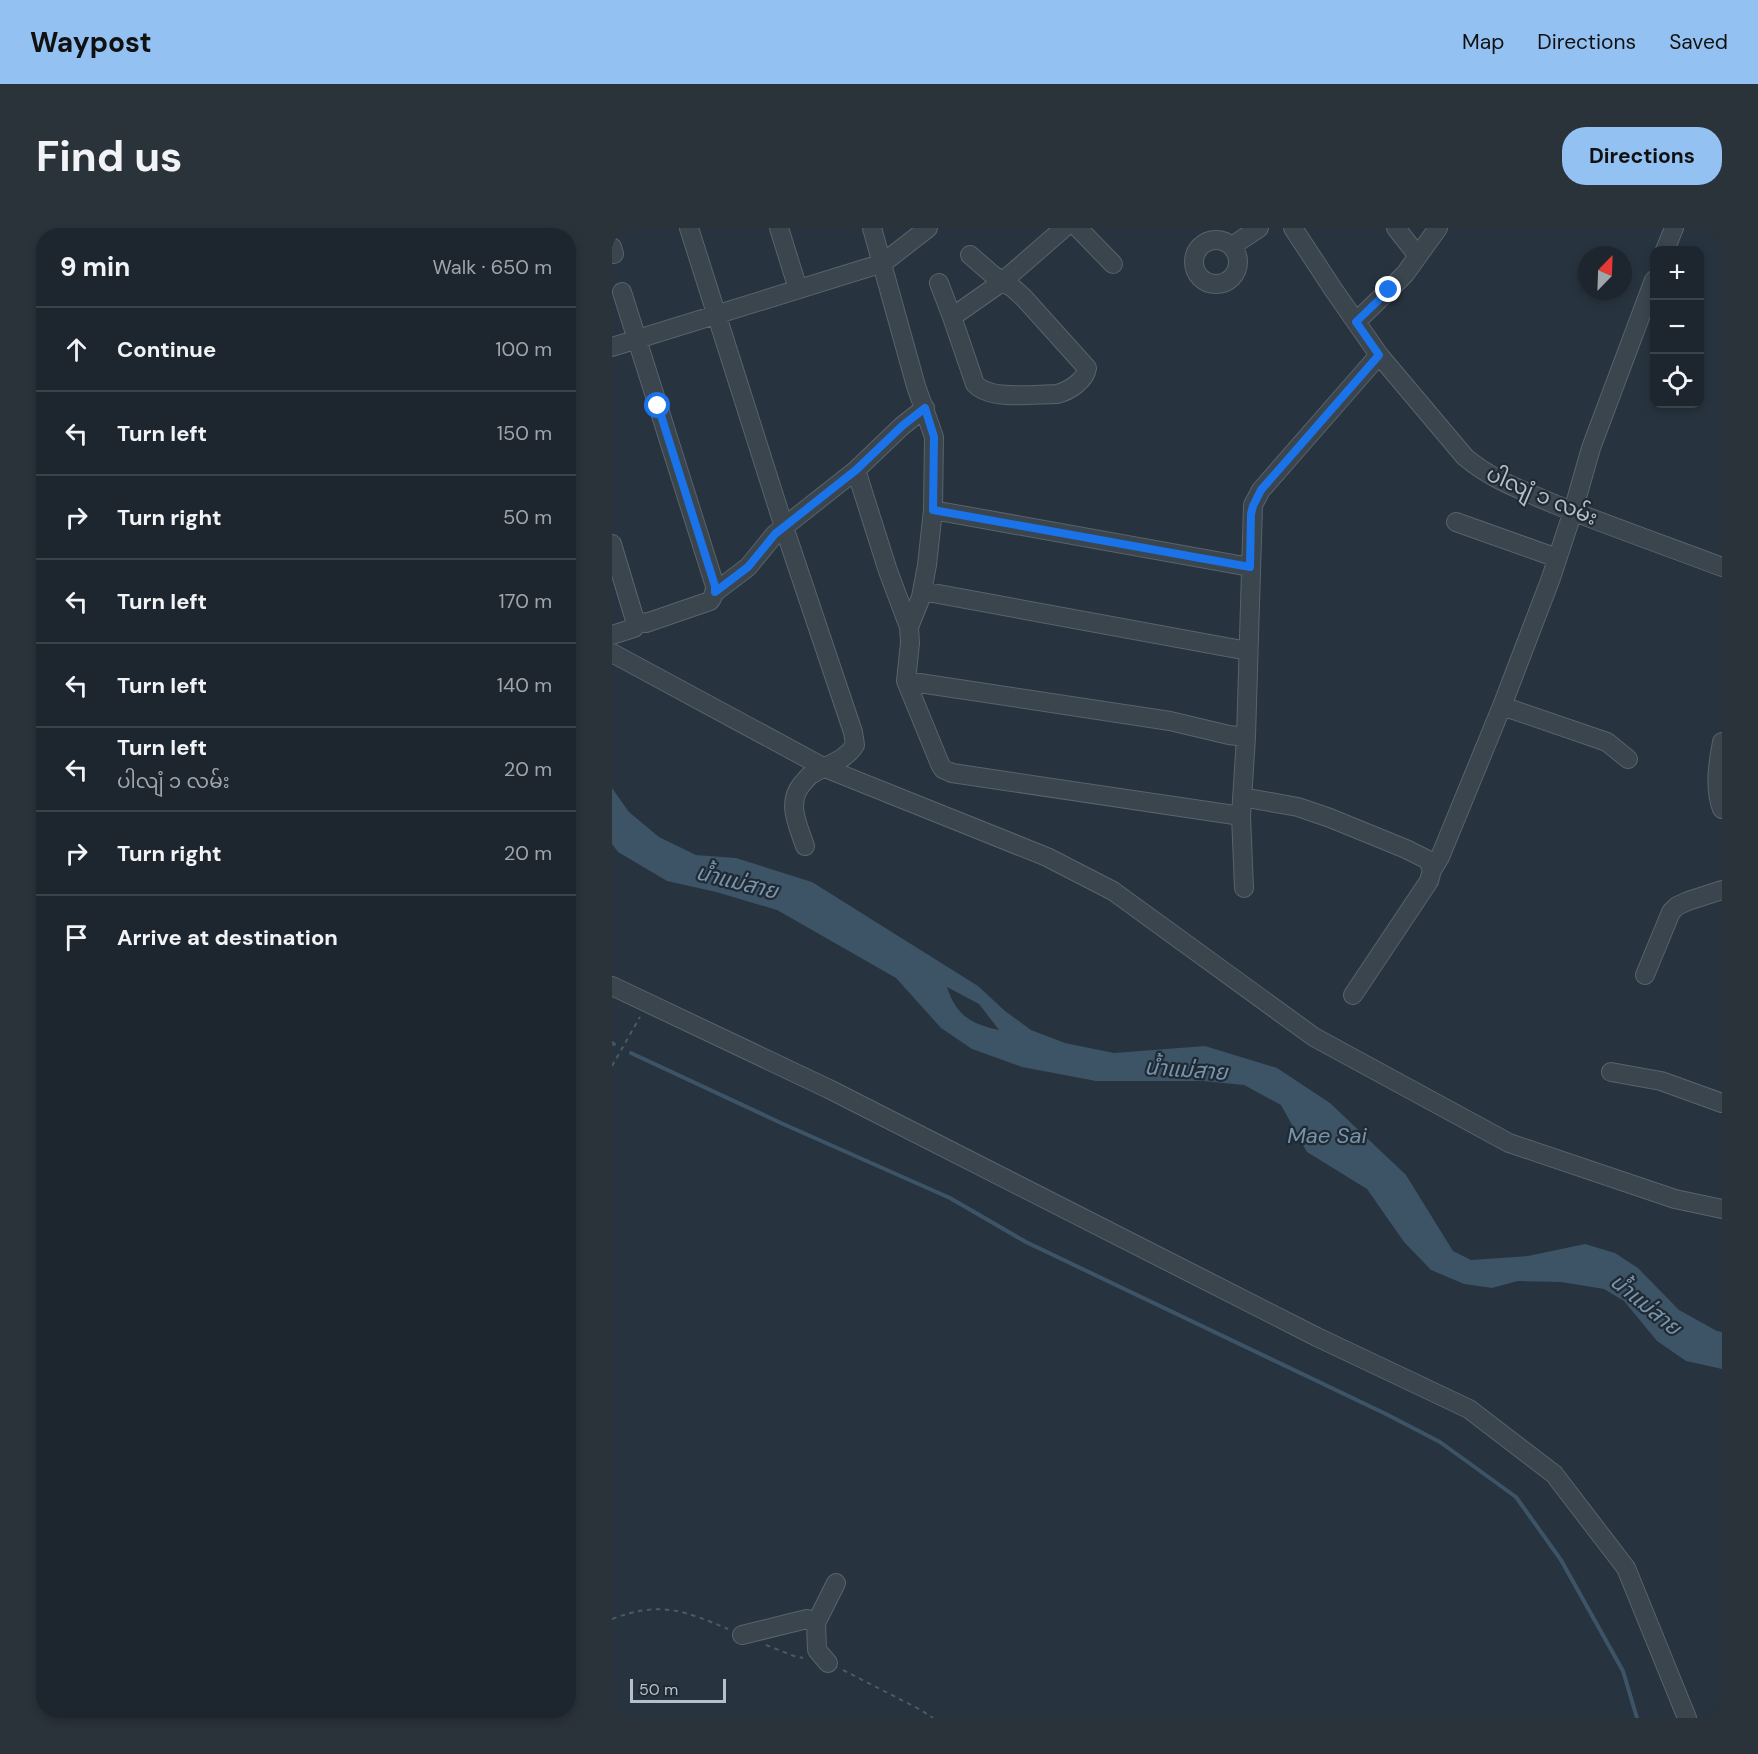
<!DOCTYPE html>
<html lang="en">
<head>
<meta charset="utf-8">
<style>
	:root { --surface:#1d262e; --page:#2a323a; --text:#f1f3f6; --muted:#a0a5aa; --line:#3b434a; --accent:#93c2f2 }
	body { margin:0; font-family:"DM Sans","Noto Sans Myanmar","Noto Sans Thai",sans-serif; background:var(--page); color:var(--text) }
	.controls { position:absolute; right:18px; top:18px; display:grid; overflow:hidden; border-radius:12px; box-shadow:0 3px 9px #0003 }
	.controls button { width:54px; height:54px; display:grid; place-items:center; padding:0; border:0; border-bottom:2px solid var(--line); background:var(--surface); color:var(--text); font:30px sans-serif }
	.compass { position:absolute; left:966px; top:18px; width:54px; height:54px; border-radius:50%; background:var(--surface); box-shadow:0 3px 9px #0003; rotate:23deg }
	.scale { position:absolute; left:18px; bottom:15px; width:96px; box-sizing:border-box; padding-left:6px; border:3px solid #b7c0c9; border-top:0; font-size:16px; line-height:21px; white-space:nowrap; color:#b7c0c9; -webkit-text-stroke:4px #1f2a34; paint-order:stroke }
	.stop { position:absolute; width:18px; height:18px; margin:-14px; border:4px solid #1a73e8; border-radius:50%; background:#fff }
	.stop.end { background:#1a73e8; border-color:#fff; box-shadow:0 2px 6px #0008 }
	.list { margin:0; padding:0; list-style:none }
	h2 { display:flex; justify-content:space-between; align-items:center; height:78px; margin:0; padding:0 24px; font-size:26px }
	h2 small { font-size:20px; font-weight:400; color:var(--muted) }
	.list li { display:grid; grid-template-columns:39px 1fr auto; gap:18px; align-items:center; box-sizing:border-box; height:84px; padding:0 24px; border-top:2px solid var(--line) }
	.list b { display:block; font-size:22px; white-space:nowrap }
	.list p { margin:0; font-size:20px; white-space:nowrap; color:var(--muted) }
	.list em { font-size:20px; font-style:normal; color:var(--muted) }
	.icon { flex:none; width:33px; height:33px; fill:none; stroke:currentColor; stroke-width:2; stroke-linecap:round; stroke-linejoin:round }
	.map { position:relative; flex:none; width:1110px; height:1490px; overflow:hidden; border-radius:24px }
	header { display:flex; align-items:center; gap:36px; box-sizing:border-box; height:84px; padding:0 30px; background:var(--accent); color:#111 }
	header strong { font-size:28px }
	nav { display:flex; gap:33px; margin-inline-start:auto; font-size:21px }
	.intro { display:flex; align-items:center; justify-content:space-between; box-sizing:border-box; height:144px; padding:0 36px }
	h1 { margin:0; font-size:42px }
	.button { padding:15px 27px; border-radius:24px; background:var(--accent); color:#111; font-size:21px; font-weight:700 }
	main { display:flex; gap:36px; padding:0 36px }
	aside { flex:1; background:var(--surface); border-radius:24px; box-shadow:0 3px 9px #0003 }
	.map>svg:first-child { display:block }
</style>
</head>
<body>
<header>
<strong>Waypost</strong>
<nav><a>Map</a><a>Directions</a><a>Saved</a></nav>
</header>
<div class="intro"><h1>Find us</h1><a class="button">Directions</a></div>
<main>
<aside>
<h2>9 min<small>Walk · 650 m</small></h2>
<ul class="list">
<li><svg class="icon" aria-label="ahead" viewBox="0 0 24 24"><path d="M12 20V5M6 11l6-6 6 6"/></svg><div><b>Continue</b></div><em>100 m</em></li>
<li><svg class="icon" aria-label="left" viewBox="0 0 24 24"><path d="M17 20v-9H6M10 6l-5 5 5 5"/></svg><div><b>Turn left</b></div><em>150 m</em></li>
<li><svg class="icon" aria-label="right" viewBox="0 0 24 24"><path d="M7 20v-9h11M14 6l5 5-5 5"/></svg><div><b>Turn right</b></div><em>50 m</em></li>
<li><svg class="icon" aria-label="left" viewBox="0 0 24 24"><path d="M17 20v-9H6M10 6l-5 5 5 5"/></svg><div><b>Turn left</b></div><em>170 m</em></li>
<li><svg class="icon" aria-label="left" viewBox="0 0 24 24"><path d="M17 20v-9H6M10 6l-5 5 5 5"/></svg><div><b>Turn left</b></div><em>140 m</em></li>
<li><svg class="icon" aria-label="left" viewBox="0 0 24 24"><path d="M17 20v-9H6M10 6l-5 5 5 5"/></svg><div><b>Turn left</b><p>ပါလျံ ၁ လမ်း</p></div><em>20 m</em></li>
<li><svg class="icon" aria-label="right" viewBox="0 0 24 24"><path d="M7 20v-9h11M14 6l5 5-5 5"/></svg><div><b>Turn right</b></div><em>20 m</em></li>
<li><svg class="icon" aria-label="arrive" viewBox="0 0 24 24"><path d="M6 21V4h12l-3 4 3 4H6"/></svg><div><b>Arrive at destination</b></div></li>
</ul>
</aside>
<div class="map">
<svg width="1110" height="1490" viewBox="0 0 1110 1490">
	<rect width="100%" height="100%" fill="#27333e"/>
	<path fill="#3d5366" fill-rule="evenodd" d="M 0,560 L 17,584 L 47,609 L 84,627 L 124,630 L 200,654 L 366,758 L 393,783 L 419,802 L 453,815 L 502,825 L 593,818 L 665,840 L 718,875 L 794,947 L 841,1023 L 859,1032 L 916,1028 L 973,1016 L 1003,1025 L 1026,1040 L 1067,1082 L 1105,1103 L 1110,1104 L 1110,1141 L 1074,1133 L 1045,1113 L 1012,1073 L 992,1061 L 949,1054 L 906,1053 L 880,1060 L 852,1056 L 819,1042 L 792,1014 L 755,961 L 695,924 L 669,877 L 632,857 L 591,853 L 484,853 L 410,839 L 360,821 L 329,800 L 284,750 L 165,682 L 104,664 L 55,653 L 6,624 L 0,616 ZM 335,759 L 367,776 L 387,802 C 359,796 344,787 335,759 Z"/>
	<g fill="none" stroke-linecap="round" stroke-linejoin="round">
		<path stroke="#3d5366" stroke-width="4" d="M 0,815 L 2,816
			M 19,825 L 169,895 L 338,970 L 414,1014 L 774,1186 L 828,1214 L 904,1269 L 949,1332 L 1011,1443 L 1025,1490"/>
		<g stroke="#58636c" stroke-width="20">
			<path id="minor" d="M 77,0 L 172,299 L 241,504 L 243,517 C 233,533 216,536 200,546 C 196,548 194,552 190,556 C 174,575 186,597 193,618
				M 167,0 L 186,61
				M 260,0 L 304,158 L 322,209 L 321,282 L 315,337 L 309,369 L 297,399 L 298,415 L 294,453 L 328,536 L 331,541 L 340,545 L 629,588
				M 466,0 L 501,36
				M 681,0 L 721,61 L 767,127 L 853,229 C 880,252 910,262 942,276 C 998,298 1054,318 1110,339
				M 784,0 L 806,28
				M582 34a22 22 0 1 1 44 0a22 22 0 1 1-44 0Z
				M 620,18 L 647,0
				M 0,19 L 2,26
				M 1053,22 L 1062,0
				M 327,55 L 340,89 L 363,156 C 379,173 422,166 445,166 C 457,163 473,153 475,140 L 412,70 L 401,60 L 381,47 L 358,27
				M 340,89 L 390,54 L 452,0
				M 744,94 L 793,46 L 826,0
				M 0,119 L 271,35 L 316,0
				M 244,242 L 276,343 L 297,399
				M 321,282 L 638,339
				M 844,294 L 945,330
				M 0,316 L 22,389 L 27,394 L 34,395 L 98,373 C 102,368 103,364 103,358 L 10,64
				M 310,363 L 636,423
				M 103,364 L 136,339 L 163,306 L 244,242 L 290,198 L 313,180
				M 0,407 L 22,400 L 27,394
				M 0,425 L 213,540 L 435,629 L 501,663 L 702,809 L 897,915 L 1063,971 L 1110,981
				M 294,453 L 558,493 L 617,507 L 634,509
				M 890,478 L 995,514 L 1016,531
				M 1110,514 C 1106,535 1102,561 1110,581
				M 630,569 L 686,579 L 718,590 L 794,621 L 816,632 L 820,642 L 817,653 L 741,767
				M 820,642 L 828,629 L 890,478 L 939,350 L 961,283 L 979,220 L 1042,52
				M 632,660 L 629,588 L 634,509 L 641,277 L 649,262 L 767,127
				M 1033,747 L 1059,684 L 1065,678 L 1076,673 L 1110,662
				M 0,758 L 217,861 L 705,1109 L 857,1181 L 942,1246 L 1014,1340 L 1075,1490
				M 999,844 L 1049,853 L 1110,875
				M 204,1395 L 224,1355
				M 130,1407 L 195,1391 L 204,1395 L 205,1422 L 216,1435"/>
		</g>
		<path stroke="#495d5e" stroke-width="2" stroke-dasharray="4.5 4.5" stroke-linecap="butt" d="M 0,838 L 28,789
			M 0,1391 C 48,1373 71,1382 116,1401
			M 154,1417 L 182,1428 L 191,1430
			M 231,1442 L 309,1482 L 321,1490"/>
		<use href="#minor" stroke="#3b454e" stroke-width="18"/>
	</g>
	<g fill="none" stroke-linecap="round" stroke-linejoin="round">
		<path stroke="#1a73e8" stroke-width="8" d="M 46,178 L 103,358 L 103,364 L 136,339 L 163,306 L 244,242 L 290,198 L 313,180 L 322,209 L 321,282 L 638,339 L 639,286 L 641,278 L 649,262 L 767,127 L 744,94 L 777,62"/>
	</g>
	<g text-anchor="middle" stroke-width="4.5" stroke-linejoin="round" paint-order="stroke">
		<g font-size="21" fill="#b7c0c9" stroke="#1f2a34">
			<text transform="translate(930 268) rotate(23)" y="7">ပါလျံ ၁ လမ်း</text>
		</g>
		<g font-size="22" font-style="italic" fill="#7994aa" stroke="#1f2a34">
			<text transform="translate(125 653) rotate(14)" y="8">น้ำแม่สาย</text>
			<text transform="translate(574 841) rotate(4)" y="8">น้ำแม่สาย</text>
			<text x="715" y="915">Mae Sai</text>
			<text transform="translate(1034 1076) rotate(39)" y="8">น้ำแม่สาย</text>
		</g>
	</g>
</svg>
<div class="controls">
<button>+</button>
<button>−</button>
<button><svg class="icon" aria-label="locate" viewBox="0 0 24 24"><circle cx="12" cy="12" r="6"/><path d="M12 2v4M12 18v4M2 12h4M18 12h4"/></svg></button>
</div>
<svg class="compass" viewBox="-18 -18 36 36"><path d="M0-13l5 13h-10z" fill="#e53935"/><path d="M0 13l5-13h-10z" fill="#a0a5aa"/></svg>
<div class="scale">50 m</div>
<div class="stop" style="left:46px;top:178px"></div>
<div class="stop end" style="left:777px;top:62px"></div>
</div>
</main>
</body>
</html>
